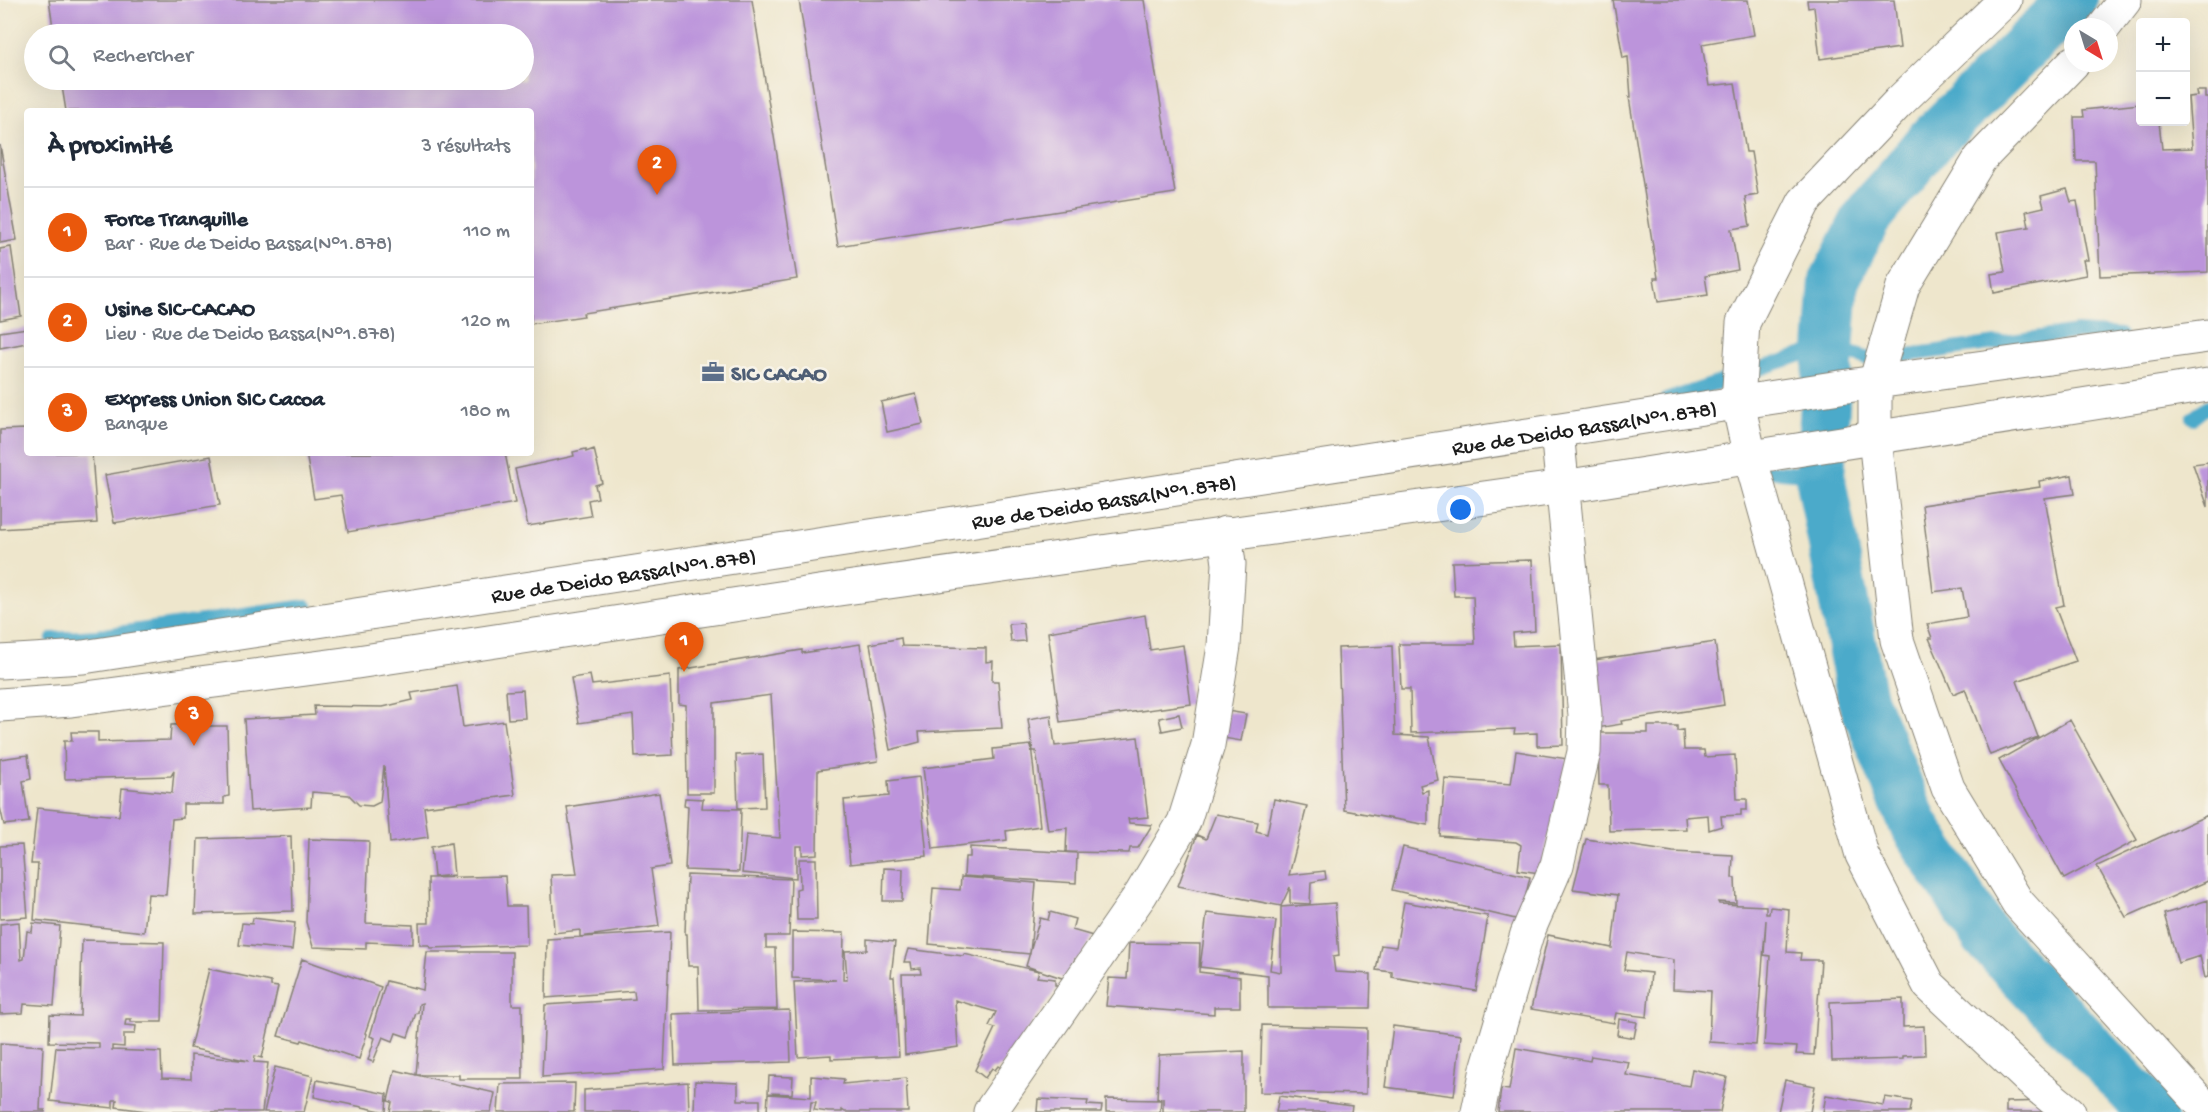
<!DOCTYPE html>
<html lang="fr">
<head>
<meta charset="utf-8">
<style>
	:root { --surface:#fff; --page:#f2f2f3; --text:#1f2937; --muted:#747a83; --line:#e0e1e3; --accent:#ea580c }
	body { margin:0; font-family:"Gochi Hand",sans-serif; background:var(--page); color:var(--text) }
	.controls { position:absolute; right:18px; top:18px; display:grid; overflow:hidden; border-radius:6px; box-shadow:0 6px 24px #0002 }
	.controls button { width:54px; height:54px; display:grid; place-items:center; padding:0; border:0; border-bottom:2px solid var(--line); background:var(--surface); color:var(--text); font:30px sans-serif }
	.compass { position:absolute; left:2064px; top:18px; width:54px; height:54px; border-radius:50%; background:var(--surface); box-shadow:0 6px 24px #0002; rotate:142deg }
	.you { position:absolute; left:1461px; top:510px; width:21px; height:21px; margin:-15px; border:4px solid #fff; border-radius:50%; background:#1a73e8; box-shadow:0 0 0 9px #1a73e833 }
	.badge { display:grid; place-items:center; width:39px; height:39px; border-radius:50%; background:var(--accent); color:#fff; font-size:20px; font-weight:700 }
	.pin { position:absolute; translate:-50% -50px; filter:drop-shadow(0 2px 3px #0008) }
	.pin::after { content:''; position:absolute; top:32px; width:21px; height:18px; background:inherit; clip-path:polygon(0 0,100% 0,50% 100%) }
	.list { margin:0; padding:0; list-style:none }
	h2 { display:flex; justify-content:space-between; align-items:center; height:78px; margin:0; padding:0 24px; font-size:26px }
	h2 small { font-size:20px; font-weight:400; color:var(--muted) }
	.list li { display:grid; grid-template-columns:39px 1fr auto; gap:18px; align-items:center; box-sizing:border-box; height:90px; padding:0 24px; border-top:2px solid var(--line) }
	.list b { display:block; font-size:22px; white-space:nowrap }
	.list p { margin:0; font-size:20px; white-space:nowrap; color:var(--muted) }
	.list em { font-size:20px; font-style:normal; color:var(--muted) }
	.icon { flex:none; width:33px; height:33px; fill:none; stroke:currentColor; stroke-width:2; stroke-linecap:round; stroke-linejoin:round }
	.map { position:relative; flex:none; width:2208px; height:1112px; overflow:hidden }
	.search { position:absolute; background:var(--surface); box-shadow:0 6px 24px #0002; left:24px; top:24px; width:510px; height:66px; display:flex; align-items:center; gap:15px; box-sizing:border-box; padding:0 21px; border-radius:33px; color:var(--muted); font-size:22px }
	.panel { position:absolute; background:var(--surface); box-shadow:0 6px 24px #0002; left:24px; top:108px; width:510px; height:348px; border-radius:6px }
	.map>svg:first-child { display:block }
</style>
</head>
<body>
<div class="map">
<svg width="2208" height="1112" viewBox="0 0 2208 1112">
	<rect width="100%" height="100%" fill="#f7f3e8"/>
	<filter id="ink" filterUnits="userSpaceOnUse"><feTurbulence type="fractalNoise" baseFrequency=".0167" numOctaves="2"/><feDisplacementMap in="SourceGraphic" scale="12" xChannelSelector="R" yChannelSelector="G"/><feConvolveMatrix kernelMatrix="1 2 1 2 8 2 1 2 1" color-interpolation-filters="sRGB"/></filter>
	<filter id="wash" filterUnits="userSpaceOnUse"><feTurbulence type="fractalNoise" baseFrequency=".008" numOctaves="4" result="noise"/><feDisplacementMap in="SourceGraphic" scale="24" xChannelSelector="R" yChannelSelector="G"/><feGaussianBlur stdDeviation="1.35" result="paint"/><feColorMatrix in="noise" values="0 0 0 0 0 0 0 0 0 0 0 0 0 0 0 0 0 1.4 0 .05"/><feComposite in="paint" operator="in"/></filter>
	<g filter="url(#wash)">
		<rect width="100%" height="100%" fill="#eee6cc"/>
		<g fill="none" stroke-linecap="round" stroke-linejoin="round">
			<path stroke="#4baaca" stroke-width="14" d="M 1666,400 L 1828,346 L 1872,360 L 2078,332 L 2120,335
				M 2193,418 L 2208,406
				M 1753,470 L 1820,475
				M 53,639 L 97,636 L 306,606"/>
			<path stroke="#4baaca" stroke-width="50" d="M 2073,0 L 1929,142 L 1866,219 L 1834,281 L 1820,475 L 1862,699 L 1914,825 L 1986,937 L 2152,1112"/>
		</g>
		<g id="blocks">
			<path fill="#bc94db" d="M 49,0 L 752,0 L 797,279 L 583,313 L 584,316 L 531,324 L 531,111 L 66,111 L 61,80 L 524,80 L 524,34 L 54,34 Z
				M 799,0 L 1144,0 L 1175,193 L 838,246 Z
				M 1613,0 L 1748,0 L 1754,35 L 1702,44 L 1709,86 L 1735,83 L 1746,152 L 1751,152 L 1758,195 L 1745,197 L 1750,226 L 1731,229 L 1738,270 L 1705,276 L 1708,295 L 1658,302 L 1654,278 L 1658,278 L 1629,97 L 1631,97 L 1628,57 L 1623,58 Z
				M 1807,0 L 1894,0 L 1900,48 L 1820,59 L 1814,7 L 1808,8 Z
				M 2196,91 L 2205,91 L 2205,98 L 2208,98 L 2208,272 L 2100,276 L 2095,161 L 2076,161 L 2074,117 L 2084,117 L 2083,110 L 2140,104 L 2140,122 L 2159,122 L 2162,149 L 2192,148 L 2188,97 L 2197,96 Z
				M 0,145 L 17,240 L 0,243 Z
				M 2067,189 L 2071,202 L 2077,201 L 2088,260 L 2083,260 L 2086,275 L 1994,293 L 1991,274 L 2005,272 L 1998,232 L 2029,227 L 2026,211 L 2044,207 L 2041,196 Z
				M 11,247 L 21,316 L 0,320 L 0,249 Z
				M 27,328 L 27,343 L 0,348 L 0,332 Z
				M 916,394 L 923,424 L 887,432 L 881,402 Z
				M 27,429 L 27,453 L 92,453 L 97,523 L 0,529 L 0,430 Z
				M 586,449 L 586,452 L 594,449 L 602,483 L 595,485 L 598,498 L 588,500 L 591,516 L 528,526 L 515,469 L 574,456 L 573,452 Z
				M 306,453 L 505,453 L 515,503 L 348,532 L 341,495 L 314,499 Z
				M 211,456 L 220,505 L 114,523 L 105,475 Z
				M 2208,462 L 2208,507 L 2193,464 Z
				M 2072,475 L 2075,494 L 2045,498 L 2064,605 L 2055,607 L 2076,661 L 2017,681 L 2038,737 L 1990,755 L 1965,689 L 1953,694 L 1929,638 L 1932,638 L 1927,624 L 1967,617 L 1962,588 L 1933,592 L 1922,505 L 2040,487 L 2039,481 Z
				M 1532,560 L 1535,631 L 1513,633 L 1514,646 L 1561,644 L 1563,745 L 1537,746 L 1537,733 L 1514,734 L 1515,729 L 1411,733 L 1410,689 L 1401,689 L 1399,644 L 1475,644 L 1473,596 L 1454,596 L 1452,562 Z
				M 1145,615 L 1150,650 L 1183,645 L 1191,704 L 1060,722 L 1048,632 Z
				M 1023,623 L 1025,641 L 1011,642 L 1009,624 Z
				M 901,638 L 902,646 L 986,648 L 986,662 L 993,661 L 992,681 L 998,681 L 1002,728 L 919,732 L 920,742 L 890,750 L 870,644 Z
				M 1715,642 L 1724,705 L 1621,721 L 1622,724 L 1597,728 L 1594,660 Z
				M 860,644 L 878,761 L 818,770 L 817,854 L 802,855 L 802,846 L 796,846 L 796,878 L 742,873 L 746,835 L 780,838 L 771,695 L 714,703 L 714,793 L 687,793 L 686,705 L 679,704 L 679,670 L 802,650 L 802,653 Z
				M 1392,646 L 1395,735 L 1429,737 L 1438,780 L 1420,785 L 1422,792 L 1428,790 L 1428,825 L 1344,810 L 1338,648 Z
				M 590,675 L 592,685 L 670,676 L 673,755 L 635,757 L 633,715 L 579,723 L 571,678 Z
				M 457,686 L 463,727 L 504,721 L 515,795 L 424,807 L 428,837 L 390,843 L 384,766 L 380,802 L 372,806 L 359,805 L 349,795 L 312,792 L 311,807 L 250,811 L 244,719 L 315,715 L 314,706 L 383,707 L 413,700 L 411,693 Z
				M 523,690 L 525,718 L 508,719 L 506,691 Z
				M 1227,711 L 1246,714 L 1241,741 L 1223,738 Z
				M 1179,714 L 1182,727 L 1162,731 L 1159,718 Z
				M 1051,715 L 1055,746 L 1138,737 L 1148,817 L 1128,819 L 1129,823 L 1152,825 L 1138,848 L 1130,848 L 1129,853 L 1066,852 L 1067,828 L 1048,830 L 1036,751 L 1033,751 L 1028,719 Z
				M 2070,720 L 2137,840 L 2064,879 L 1999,760 Z
				M 205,724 L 206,726 L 227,726 L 229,796 L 224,797 L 224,804 L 183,804 L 183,818 L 172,819 L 166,895 L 148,894 L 144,932 L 34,920 L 38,864 L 31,864 L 37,808 L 119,816 L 122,788 L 172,793 L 174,771 L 171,776 L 65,779 L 64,741 L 72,741 L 71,732 L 98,732 L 98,742 L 170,740 L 171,725 Z
				M 1648,726 L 1677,726 L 1677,731 L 1683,730 L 1684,750 L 1704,750 L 1705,757 L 1735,755 L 1737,799 L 1747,799 L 1747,810 L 1741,810 L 1741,815 L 1721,816 L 1722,826 L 1709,830 L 1708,815 L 1685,817 L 1686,829 L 1609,831 L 1608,785 L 1599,785 L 1598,733 L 1648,733 Z
				M 1031,745 L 1040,826 L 1006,831 L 1007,840 L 933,849 L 923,768 L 994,759 L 993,749 Z
				M 1516,751 L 1568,759 L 1540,873 L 1518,870 L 1521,845 L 1516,842 L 1440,836 L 1445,779 L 1511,784 Z
				M 763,754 L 765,807 L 738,808 L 736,755 Z
				M 28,755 L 31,779 L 23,781 L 29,822 L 4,825 L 0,807 L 0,759 Z
				M 919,777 L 927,856 L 850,864 L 844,800 L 889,796 L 888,781 Z
				M 659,793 L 670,866 L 651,869 L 659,926 L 580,937 L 580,930 L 554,933 L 551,875 L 577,874 L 567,807 Z
				M 685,798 L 703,799 L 702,808 L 741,809 L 739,872 L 685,870 L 688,806 L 684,805 Z
				M 1274,799 L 1307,806 L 1289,875 L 1325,871 L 1326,879 L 1311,882 L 1310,904 L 1290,903 L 1290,887 L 1281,906 L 1178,886 L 1197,835 L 1206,839 L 1216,814 L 1258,822 L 1256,831 L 1267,834 Z
				M 2208,815 L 2208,881 L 2126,917 L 2097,866 Z
				M 291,836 L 293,911 L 195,914 L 198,839 Z
				M 309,839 L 369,841 L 366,923 L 413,925 L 413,944 L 366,942 L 366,949 L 313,947 L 306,922 Z
				M 1586,839 L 1673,852 L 1733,855 L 1732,878 L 1735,878 L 1736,903 L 1718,902 L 1719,904 L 1766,906 L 1766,914 L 1769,914 L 1770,907 L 1789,909 L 1787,952 L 1801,953 L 1800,960 L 1821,960 L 1814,1055 L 1796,1054 L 1797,1047 L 1764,1045 L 1770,956 L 1764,955 L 1766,920 L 1756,1045 L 1709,1042 L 1711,991 L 1673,989 L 1674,960 L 1627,952 L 1624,970 L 1651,973 L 1647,1017 L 1616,1013 L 1614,1023 L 1531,1009 L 1548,935 L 1612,948 L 1618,895 L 1573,889 Z
				M 451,843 L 454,875 L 434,877 L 431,847 Z
				M 22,845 L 28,917 L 0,919 L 0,846 Z
				M 970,847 L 1077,853 L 1076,883 L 964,876 L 965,857 L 970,857 Z
				M 1403,847 L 1530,877 L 1520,920 L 1392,890 Z
				M 799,859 L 816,859 L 817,920 L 797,920 L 796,889 L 800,888 Z
				M 884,868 L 903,869 L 902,901 L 883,901 Z
				M 687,875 L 791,879 L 789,936 L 766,936 L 766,948 L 775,948 L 777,1009 L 699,1010 L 698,966 L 688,966 L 687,934 L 685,934 Z
				M 505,876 L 507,906 L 526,906 L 527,945 L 430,948 L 429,945 L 420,945 L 419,923 L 429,923 L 428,878 Z
				M 961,877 L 1036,883 L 1030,954 L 929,944 L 933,888 L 960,890 Z
				M 2208,900 L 2208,977 L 2205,978 L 2200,956 L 2178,963 L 2164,914 Z
				M 1404,902 L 1488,916 L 1476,991 L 1392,977 L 1392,972 L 1376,970 L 1381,945 L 1396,947 Z
				M 1335,903 L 1339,956 L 1333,957 L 1335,972 L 1371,974 L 1370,1008 L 1268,1008 L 1268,975 L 1200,967 L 1207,913 L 1276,921 L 1270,970 L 1281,972 L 1281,907 Z
				M 1050,912 L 1075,919 L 1072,930 L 1093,936 L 1079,962 L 1075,959 L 1065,979 L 1026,966 L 1040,918 L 1048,920 Z
				M 253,918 L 295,923 L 292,950 L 239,945 L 242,923 L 252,924 Z
				M 19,922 L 21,960 L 24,959 L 27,931 L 32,932 L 33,923 L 60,926 L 54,1006 L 24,1004 L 23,1013 L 0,1014 L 0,924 Z
				M 670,932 L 664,1069 L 542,1077 L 545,1005 L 635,999 L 634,991 L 546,998 L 547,939 Z
				M 792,932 L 844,933 L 843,980 L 847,980 L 845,951 L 867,950 L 867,939 L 895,942 L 891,977 L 894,977 L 899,1056 L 831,1059 L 831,1055 L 798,1057 L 794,982 L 836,980 L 792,978 Z
				M 82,940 L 164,942 L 162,1022 L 131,1022 L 131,1019 L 126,1019 L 125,1025 L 136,1026 L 135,1034 L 124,1034 L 124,1047 L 112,1046 L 112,1050 L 161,1052 L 162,1078 L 191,1079 L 191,1055 L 249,1061 L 190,1048 L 209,969 L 271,982 L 271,986 L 278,987 L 262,1058 L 255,1056 L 254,1062 L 268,1063 L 262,1112 L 154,1112 L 116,1107 L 117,1100 L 113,1100 L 113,1108 L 50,1101 L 56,1047 L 99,1048 L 99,1043 L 49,1042 L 50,1015 L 80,1016 Z
				M 1129,943 L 1200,944 L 1199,972 L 1240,977 L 1240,1007 L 1214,1007 L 1214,1014 L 1106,1006 L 1109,978 L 1127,979 Z
				M 908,949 L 963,956 L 964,954 L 1039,971 L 1037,977 L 1055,979 L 1055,985 L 1059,985 L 1001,1068 L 998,1066 L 995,1070 L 992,1068 L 985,1078 L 975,1070 L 995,1028 L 989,1026 L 996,1012 L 955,1000 L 958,1047 L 905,1055 L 902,974 L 921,974 L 920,968 L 912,969 L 911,962 L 904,962 Z
				M 427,952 L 512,952 L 512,1005 L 522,1005 L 523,1079 L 459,1079 L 459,1075 L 416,1075 L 422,1003 L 419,1004 L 418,1013 L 416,1013 L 408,1037 L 396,1033 L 393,1041 L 383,1037 L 373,1062 L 368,1060 L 375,1038 L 370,1036 L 386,981 L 423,990 Z
				M 302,959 L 381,987 L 365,1033 L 367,1034 L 359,1059 L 302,1040 L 301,1042 L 278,1036 Z
				M 1903,999 L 1903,1027 L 1924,1026 L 1925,1055 L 1903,1056 L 1903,1059 L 1832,1061 L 1830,1002 Z
				M 789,1010 L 791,1062 L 675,1065 L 673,1014 Z
				M 1619,1019 L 1637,1022 L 1634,1038 L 1617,1035 Z
				M 1262,1025 L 1367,1028 L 1366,1094 L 1260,1092 Z
				M 1393,1026 L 1461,1035 L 1454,1096 L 1385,1087 Z
				M 0,1043 L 43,1046 L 40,1110 L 45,1110 L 45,1112 L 0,1112 Z
				M 1516,1048 L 1590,1061 L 1591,1056 L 1629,1062 L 1626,1075 L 1689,1086 L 1692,1069 L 1727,1077 L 1720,1112 L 1498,1112 L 1501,1089 L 1509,1090 Z
				M 1244,1051 L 1244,1112 L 1163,1112 L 1163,1098 L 1157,1099 L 1159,1055 Z
				M 275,1067 L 313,1076 L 304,1112 L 264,1112 Z
				M 395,1070 L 495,1093 L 491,1112 L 390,1112 L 392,1102 L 388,1101 Z
				M 769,1076 L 793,1077 L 792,1094 L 768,1093 Z
				M 811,1076 L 844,1079 L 843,1084 L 906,1078 L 908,1112 L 845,1112 L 842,1110 L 842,1112 L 828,1112 L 814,1110 L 816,1102 L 811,1102 L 810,1112 L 767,1112 L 768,1094 L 811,1097 Z
				M 317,1080 L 387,1094 L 386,1112 L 314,1097 Z
				M 1785,1080 L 1815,1086 L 1810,1112 L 1778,1112 Z
				M 695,1081 L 738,1083 L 738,1100 L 760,1100 L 760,1112 L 694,1112 Z
				M 688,1082 L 689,1112 L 584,1112 L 584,1090 Z
				M 575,1083 L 574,1112 L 498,1112 L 500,1084 Z
				M 1826,1095 L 1883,1105 L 1885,1097 L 1912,1101 L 1910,1112 L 1823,1112 Z
				M 1279,1096 L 1352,1106 L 1351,1112 L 1276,1112 Z
				M 1038,1099 L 1088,1101 L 1087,1105 L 1102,1106 L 1101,1112 L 1037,1112 Z
				M 1106,1099 L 1161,1100 L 1160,1112 L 1106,1112 Z
				M 2047,1101 L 2048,1112 L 2006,1112 L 2006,1102 Z"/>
		</g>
	</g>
	<g filter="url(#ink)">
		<use href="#blocks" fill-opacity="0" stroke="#858174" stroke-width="1.5"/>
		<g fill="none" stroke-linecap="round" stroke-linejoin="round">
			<g stroke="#858174" stroke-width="35">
				<path id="minor" d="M 2005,0 L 1898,103 L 1804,202 L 1743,323 L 1738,403 L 1750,457 L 1862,855 L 1929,985 L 2030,1080 L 2069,1112
					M 2104,27 L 2125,0
					M 2073,63 L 1980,159 L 1903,286 L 1875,383 L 1875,438 L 1897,640 L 1948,788 L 2018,903 L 2208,1111
					M 990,1112 L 1141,894 L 1184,822 L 1208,745 L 1224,646 L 1229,564 L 1225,533
					M 1478,1112 L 1487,1069 L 1527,934 L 1557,865 L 1584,752 L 1585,715 L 1557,431"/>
			</g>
			<g stroke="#858174" stroke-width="35">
				<g id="secondary">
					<path id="s1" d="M 0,662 L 83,657 L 1840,387 L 2208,336"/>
					<path d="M 0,705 L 71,700 L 344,664 L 839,589 L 1563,487 L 2208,385"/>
				</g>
			</g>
			<use href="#minor" stroke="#fff" stroke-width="33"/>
			<use href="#secondary" stroke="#fff" stroke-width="33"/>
		</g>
	</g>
	<defs>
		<g id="office-bare" transform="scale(1.8)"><path d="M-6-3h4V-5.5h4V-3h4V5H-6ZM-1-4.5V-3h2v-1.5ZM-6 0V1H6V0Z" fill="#5c6f8a" stroke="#f7f3e8" stroke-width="2.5" paint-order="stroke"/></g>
	</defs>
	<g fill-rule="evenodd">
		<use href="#office-bare" x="713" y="372"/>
	</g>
	<g text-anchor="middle" stroke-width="5" stroke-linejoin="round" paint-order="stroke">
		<g font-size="22" font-weight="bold" fill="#4e5e75" stroke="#f7f3e8" text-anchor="start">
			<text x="731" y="380">SIC CACAO</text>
		</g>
		<g font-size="22" fill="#1c1c1c" stroke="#f7f3e8">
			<text dy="8" stroke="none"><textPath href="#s1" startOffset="1602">Rue de Deido Bassa(N°1.878)</textPath></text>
			<text dy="8" stroke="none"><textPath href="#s1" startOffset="1116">Rue de Deido Bassa(N°1.878)</textPath></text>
			<text dy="8" stroke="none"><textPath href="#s1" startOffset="630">Rue de Deido Bassa(N°1.878)</textPath></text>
		</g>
	</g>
</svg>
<div class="controls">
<button>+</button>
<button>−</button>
</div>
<svg class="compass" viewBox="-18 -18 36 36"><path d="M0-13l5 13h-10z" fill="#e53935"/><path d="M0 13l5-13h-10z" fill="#747a83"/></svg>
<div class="you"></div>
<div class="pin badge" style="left:684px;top:672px">1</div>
<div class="pin badge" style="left:657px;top:195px">2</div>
<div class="pin badge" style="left:194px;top:746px">3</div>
<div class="search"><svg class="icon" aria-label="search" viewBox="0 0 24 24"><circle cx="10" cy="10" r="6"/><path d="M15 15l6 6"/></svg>Rechercher</div>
<section class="panel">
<h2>À proximité<small>3 résultats</small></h2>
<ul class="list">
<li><span class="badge">1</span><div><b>Force Tranquille</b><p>Bar · Rue de Deido Bassa(N°1.878)</p></div><em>110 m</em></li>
<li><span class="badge">2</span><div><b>Usine SIC-CACAO</b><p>Lieu · Rue de Deido Bassa(N°1.878)</p></div><em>120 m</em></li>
<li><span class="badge">3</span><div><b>Express Union SIC Cacoa</b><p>Banque</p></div><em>180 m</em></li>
</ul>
</section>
</div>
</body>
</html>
